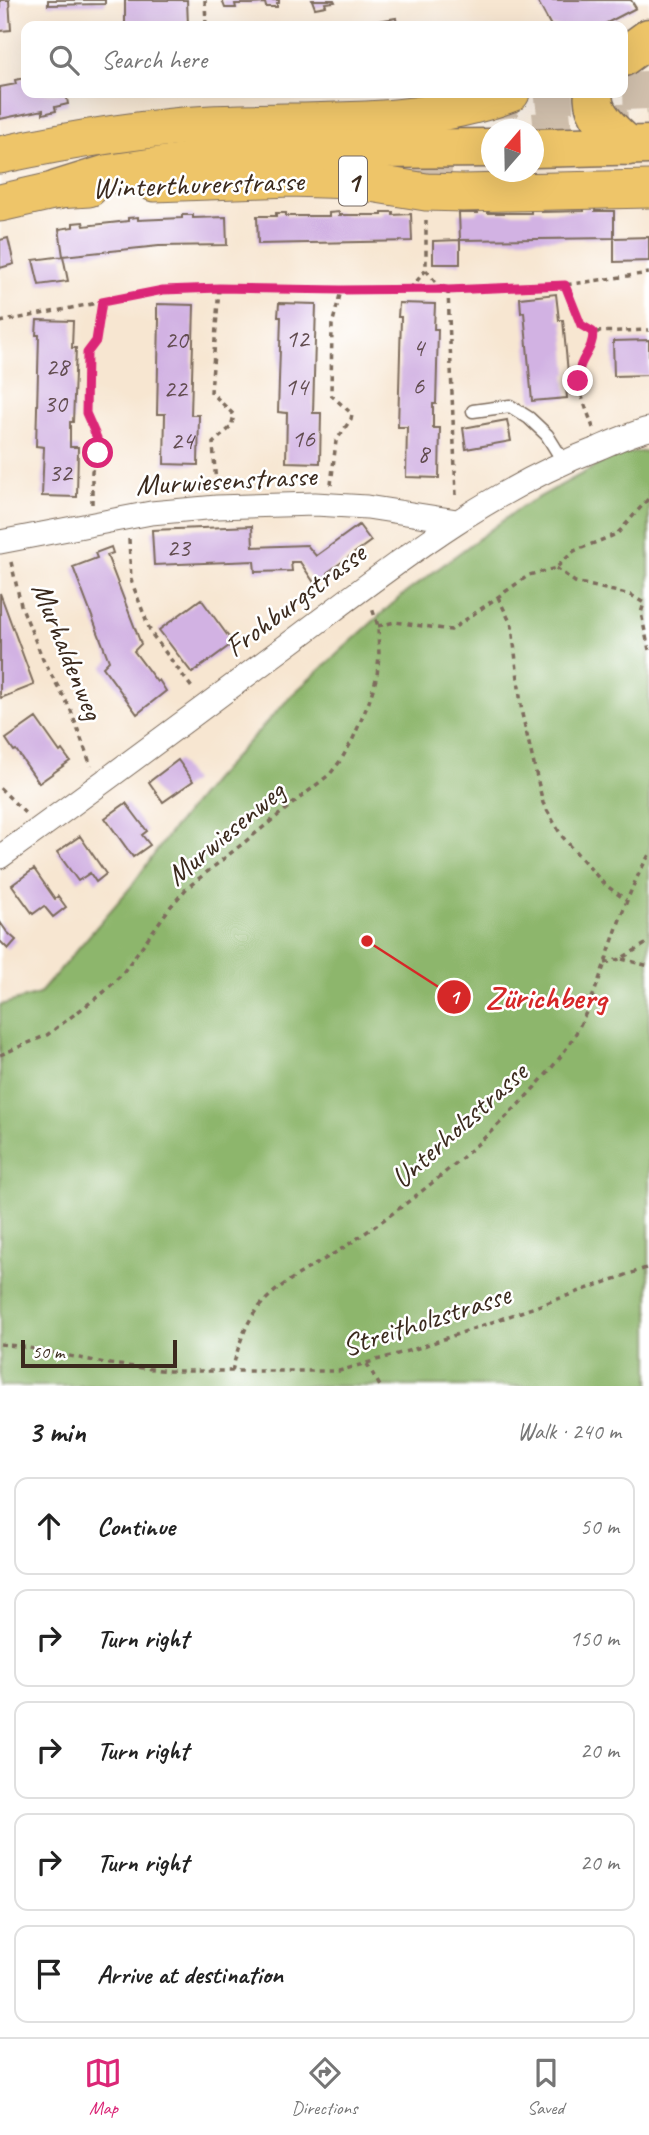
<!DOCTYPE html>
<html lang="en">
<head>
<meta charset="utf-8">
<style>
	:root { --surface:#fff; --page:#f2f2f2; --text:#222; --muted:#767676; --line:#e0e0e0; --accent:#db2777 }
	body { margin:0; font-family:Caveat,sans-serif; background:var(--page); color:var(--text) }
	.compass { position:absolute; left:481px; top:119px; width:63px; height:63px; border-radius:50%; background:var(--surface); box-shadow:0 7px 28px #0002; rotate:20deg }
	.scale { position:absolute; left:21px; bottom:18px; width:156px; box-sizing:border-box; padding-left:7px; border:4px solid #3b2a1e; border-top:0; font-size:19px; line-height:24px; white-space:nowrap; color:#3b2a1e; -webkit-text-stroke:5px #fff; paint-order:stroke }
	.stop { position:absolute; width:21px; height:21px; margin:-16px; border:5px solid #db2777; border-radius:50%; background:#fff }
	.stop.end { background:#db2777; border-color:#fff; box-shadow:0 2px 7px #0008 }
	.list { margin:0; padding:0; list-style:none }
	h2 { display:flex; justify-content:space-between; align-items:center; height:91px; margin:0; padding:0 28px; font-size:30px }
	h2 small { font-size:23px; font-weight:400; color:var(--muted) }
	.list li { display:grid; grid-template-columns:46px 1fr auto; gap:21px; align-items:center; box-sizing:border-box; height:98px; margin:0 14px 14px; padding:0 14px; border:2px solid var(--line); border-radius:14px }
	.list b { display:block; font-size:26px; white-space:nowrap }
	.list em { font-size:23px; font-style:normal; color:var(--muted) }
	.icon { flex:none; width:38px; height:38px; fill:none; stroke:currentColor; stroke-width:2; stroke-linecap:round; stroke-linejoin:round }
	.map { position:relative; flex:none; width:649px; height:1386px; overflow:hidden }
	.search { position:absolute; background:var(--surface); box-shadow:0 7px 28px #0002; left:21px; right:21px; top:21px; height:77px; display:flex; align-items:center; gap:18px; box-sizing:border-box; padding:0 24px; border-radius:14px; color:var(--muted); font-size:26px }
	.sheet { height:651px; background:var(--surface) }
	nav { display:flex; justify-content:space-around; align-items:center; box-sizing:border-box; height:98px; border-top:2px solid var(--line); background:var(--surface); font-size:19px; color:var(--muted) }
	nav a { display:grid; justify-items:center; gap:4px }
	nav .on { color:var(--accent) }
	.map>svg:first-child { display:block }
</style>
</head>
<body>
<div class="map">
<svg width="649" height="1386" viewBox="0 0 649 1386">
	<rect width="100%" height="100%" fill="#fff"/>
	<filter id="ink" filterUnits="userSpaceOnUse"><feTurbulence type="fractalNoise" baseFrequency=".0143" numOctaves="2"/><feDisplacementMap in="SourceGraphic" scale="14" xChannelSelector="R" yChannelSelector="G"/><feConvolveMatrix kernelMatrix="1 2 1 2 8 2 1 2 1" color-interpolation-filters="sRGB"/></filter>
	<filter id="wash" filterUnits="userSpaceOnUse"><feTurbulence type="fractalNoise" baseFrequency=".00686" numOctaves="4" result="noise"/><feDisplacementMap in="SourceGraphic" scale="28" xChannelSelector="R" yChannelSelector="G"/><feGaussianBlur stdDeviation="1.57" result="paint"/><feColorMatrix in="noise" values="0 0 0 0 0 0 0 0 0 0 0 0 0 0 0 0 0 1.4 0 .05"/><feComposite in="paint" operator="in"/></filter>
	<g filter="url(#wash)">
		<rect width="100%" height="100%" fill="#f7e6d1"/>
		<path fill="#8db66c" stroke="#647045" stroke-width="2" d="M 649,451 L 649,1386 L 0,1386 L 0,1005 L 39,994 L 130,888 L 168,835 L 213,780 L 293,694 L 400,597 L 521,507 L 618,454 Z"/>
		<g id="blocks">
			<path fill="#d2b2e3" d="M 0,0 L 9,0 L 11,30 L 0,31 Z
				M 48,0 L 105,0 L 105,4 L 48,5 Z
				M 125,0 L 187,0 L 188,26 L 125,26 Z
				M 222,0 L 279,0 L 279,3 L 277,3 L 277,7 L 266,7 L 265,3 L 251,4 L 235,4 L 236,8 L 225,8 Z
				M 312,0 L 334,0 L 335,2 L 325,3 L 326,6 L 315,8 Z
				M 537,0 L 631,0 L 636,8 L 601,26 L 551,26 Z
				M 396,18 L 397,26 L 373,26 L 372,22 Z
				M 24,78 L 26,81 L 26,93 L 66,93 L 68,104 L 55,107 L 56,111 L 43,114 L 43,110 L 0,119 L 0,87 L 16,84 L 15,80 Z
				M 584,208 L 595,208 L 595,211 L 614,211 L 614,238 L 460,240 L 459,213 L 478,213 L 478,210 L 488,210 L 488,213 L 531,213 L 531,209 L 542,209 L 542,212 L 584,211 Z
				M 339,212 L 339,215 L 382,215 L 382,212 L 393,212 L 393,215 L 411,214 L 412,241 L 258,244 L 257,216 L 276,216 L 276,213 L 286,213 L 286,216 L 329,216 L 329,213 Z
				M 182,215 L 193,215 L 193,218 L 226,217 L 227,245 L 159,246 L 63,256 L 59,229 L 73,227 L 73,223 L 83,222 L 84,226 L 128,221 L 128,218 L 138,217 L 138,220 L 182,218 Z
				M 649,237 L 649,261 L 614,262 L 614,238 Z
				M 8,238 L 14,264 L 0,268 L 0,240 Z
				M 460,240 L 460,264 L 433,264 L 433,241 Z
				M 63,256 L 68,281 L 39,285 L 33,260 Z
				M 556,294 L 559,320 L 563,320 L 568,373 L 565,374 L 567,398 L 532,401 L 524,312 L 521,313 L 520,298 Z
				M 279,303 L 316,304 L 313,413 L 321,413 L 320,463 L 286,462 L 287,413 L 278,412 L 281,317 L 278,317 Z
				M 399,303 L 435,304 L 434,329 L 438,329 L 436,404 L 433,404 L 433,428 L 440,428 L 439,478 L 406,477 L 407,427 L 398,427 L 401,317 L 398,317 Z
				M 157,304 L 194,305 L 191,415 L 199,415 L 198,465 L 164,464 L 165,414 L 157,414 L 159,319 L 157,319 Z
				M 37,320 L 73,321 L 72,348 L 76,348 L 73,422 L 70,422 L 70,447 L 78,447 L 77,497 L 42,496 L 44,447 L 36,446 L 39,335 L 36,335 Z
				M 649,340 L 649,375 L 614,376 L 613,341 Z
				M 507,420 L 511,441 L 466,449 L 463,428 Z
				M 359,525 L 371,541 L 328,572 L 329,574 L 315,584 L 300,562 L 291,562 L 292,571 L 255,572 L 254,561 L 154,565 L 152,530 L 252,526 L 253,547 L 307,545 L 316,556 Z
				M 111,547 L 113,553 L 107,555 L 141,644 L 134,651 L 157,682 L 159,680 L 166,691 L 137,714 L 103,667 L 109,661 L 73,567 L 97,558 L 95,553 Z
				M 0,593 L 34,685 L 1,698 L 0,695 Z
				M 201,599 L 233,643 L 192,673 L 159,630 Z
				M 36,718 L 60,752 L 62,750 L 70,761 L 39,783 L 16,750 L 14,751 L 6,739 Z
				M 178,760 L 193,781 L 163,802 L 149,782 Z
				M 126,803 L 147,831 L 142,835 L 150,845 L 133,857 L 105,818 Z
				M 80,836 L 106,874 L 96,882 L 90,873 L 78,881 L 57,852 Z
				M 34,869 L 55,899 L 58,896 L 66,907 L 53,917 L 44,906 L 33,914 L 12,885 Z
				M 0,922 L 7,932 L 16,940 L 8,949 L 0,941 Z"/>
		</g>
	</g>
	<g filter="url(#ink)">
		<use href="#blocks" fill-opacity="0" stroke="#7d6c5d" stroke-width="2"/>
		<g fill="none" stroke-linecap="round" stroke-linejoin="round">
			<path stroke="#d1c0ad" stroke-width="38" stroke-dasharray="38 19" stroke-linecap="butt" d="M 623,91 L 649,90
				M 478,102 L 543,94 L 573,93
				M 534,132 L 649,120
				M 357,172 L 452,169"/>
			<g stroke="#7d6c5d" stroke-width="15">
				<path id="service" d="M 473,411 L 510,406 L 529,418 L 547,435 L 563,461"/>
			</g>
			<g stroke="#7d6c5d" stroke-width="25">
				<path id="minor" d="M 0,542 L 151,513 L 217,507 L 315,504 L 367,507 L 457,521
					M 0,857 C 96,788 191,717 286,646 C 385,572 483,492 599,448 C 615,441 632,433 649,429"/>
			</g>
			<g stroke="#7d6c5d" stroke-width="39">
				<path id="primary" d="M 0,155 C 70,140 140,128 211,124 C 309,119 418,129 511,93
					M 154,183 L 290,178 L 352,180 L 426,192 L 463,193 L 649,189
					M 0,203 L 57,190 L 89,188"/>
			</g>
			<g stroke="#7d6c5d" stroke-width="41">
				<path id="motorway" d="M 623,57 L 649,38
					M 594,93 C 590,114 614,133 629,146
					M 534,148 L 649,145
					M 57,190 L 108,174 L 190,162 L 289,152 L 371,149 L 491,148"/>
			</g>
			<path stroke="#7d6c5d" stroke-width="3.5" stroke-dasharray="5 5" stroke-linecap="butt" d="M 205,0 L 206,26
				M 426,270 L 440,288
				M 565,285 L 581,325 L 594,332 L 649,330
				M 410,289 L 426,270 L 426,220
				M 448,290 L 456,496
				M 0,322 L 163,290 L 219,288 L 341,290 L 440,289 L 448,290 L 565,285 L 649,273
				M 593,428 C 589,414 574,382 578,368 C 582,352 593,353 594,332
				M 216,485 L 213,443 L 231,427 L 234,415 L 211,392 L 219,288
				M 331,485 L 336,441 L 351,419 L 352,414 L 331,395 L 332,325 L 341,291
				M 92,504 L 92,471 L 98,452 L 97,438 L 86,413 L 87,353 L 96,341 L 102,302
				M 129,539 L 131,580 L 151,633 L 193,689
				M 11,562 L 21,605 L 44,662 L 70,708 L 91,766
				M 556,568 L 575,582 L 631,595 L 644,603 L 641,613 L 649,650
				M 498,597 L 512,626 L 522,714 L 543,803 L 561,835 L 603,883 L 626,900
				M 378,626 L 395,622 L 451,630 L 529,575 L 556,568 L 574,551 L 617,534 L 649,498
				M 0,788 L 25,813
				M 622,959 L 649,966
				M 605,963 L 620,959 L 649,942
				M 0,1055 L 47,1035 L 104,992 L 122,974 L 171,906 L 187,888 L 330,774 L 341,760 L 352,741 L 369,702 L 377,676 L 379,655 L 378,626 L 372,608
				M 0,1344 L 24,1347 L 110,1364 L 169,1371 L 339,1371 L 418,1348 L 649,1267
				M 367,1364 L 380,1386
				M 232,1371 C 237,1351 243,1329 255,1312 C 278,1281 318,1265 349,1244 C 416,1199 481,1146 535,1087 C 551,1069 569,1048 579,1027 C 607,972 617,909 649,855"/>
			<use href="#service" stroke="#fff" stroke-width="12"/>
			<use href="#minor" stroke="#fff" stroke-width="23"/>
			<use href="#primary" stroke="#eec569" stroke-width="37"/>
			<use href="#motorway" stroke="#eec569" stroke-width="38"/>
		</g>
	</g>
	<g fill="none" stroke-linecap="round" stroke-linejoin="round" filter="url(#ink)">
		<path stroke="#db2777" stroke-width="9" d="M 98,453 L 97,438 L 86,413 L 87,353 L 96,341 L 102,302 L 163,290 L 219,288 L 341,290 L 440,289 L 448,290 L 565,285 L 581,325 L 593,332 C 593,354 578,357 578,381"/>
	</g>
	<g text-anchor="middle" stroke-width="5" stroke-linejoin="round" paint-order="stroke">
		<g font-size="26" fill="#614c4f">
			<text x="297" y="347">12</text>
			<text x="176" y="348">20</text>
			<text x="418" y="356">4</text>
			<text x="57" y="375">28</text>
			<text x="418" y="394">6</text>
			<text x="296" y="395">14</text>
			<text x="175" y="397">22</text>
			<text x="55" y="412">30</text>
			<text x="303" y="447">16</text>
			<text x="182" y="449">24</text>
			<text x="423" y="462">8</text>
			<text x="60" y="481">32</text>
			<text x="178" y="556">23</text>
		</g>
		<rect fill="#fff" stroke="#766a62" stroke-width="2" x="339" y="156.5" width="28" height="49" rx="5"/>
		<g font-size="28" font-weight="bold" fill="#3b2a1e">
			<text x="353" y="191">1</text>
		</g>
		<g font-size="30" fill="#3b2a1e" stroke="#fff">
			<text transform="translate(198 184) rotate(-2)" y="10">Winterthurerstrasse</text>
			<text transform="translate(226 480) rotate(-3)" y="10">Murwiesenstrasse</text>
			<text transform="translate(295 600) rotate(-37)" y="10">Frohburgstrasse</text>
			<text transform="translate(68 651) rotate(68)" y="10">Murhaldenweg</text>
			<text transform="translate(225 833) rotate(-40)" y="10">Murwiesenweg</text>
			<text transform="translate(459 1125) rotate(-42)" y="10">Unterholzstrasse</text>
			<text transform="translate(426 1320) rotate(-18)" y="10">Streitholzstrasse</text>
		</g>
	</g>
	<path fill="none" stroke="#d62828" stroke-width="2.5" d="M367 941L454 997"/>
	<g fill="#d62828" stroke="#fff" stroke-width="2.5">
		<circle cx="367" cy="941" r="7"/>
		<circle cx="454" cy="997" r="18"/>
	</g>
	<g font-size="21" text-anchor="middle" font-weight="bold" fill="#fff">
		<text x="454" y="1004">1</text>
	</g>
	<g font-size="32" text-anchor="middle" font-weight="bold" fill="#d62828" stroke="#fff" stroke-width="5" stroke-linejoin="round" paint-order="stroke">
		<text x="546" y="1008">Zürichberg</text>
	</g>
</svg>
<svg class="compass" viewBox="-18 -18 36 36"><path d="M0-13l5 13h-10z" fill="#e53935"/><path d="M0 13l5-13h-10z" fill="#767676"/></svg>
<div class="scale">50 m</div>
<div class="stop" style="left:98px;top:453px"></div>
<div class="stop end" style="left:578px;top:381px"></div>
<div class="search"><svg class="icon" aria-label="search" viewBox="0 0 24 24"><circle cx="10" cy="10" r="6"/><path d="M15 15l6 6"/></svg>Search here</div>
</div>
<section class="sheet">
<h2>3 min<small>Walk · 240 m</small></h2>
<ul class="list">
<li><svg class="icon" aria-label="ahead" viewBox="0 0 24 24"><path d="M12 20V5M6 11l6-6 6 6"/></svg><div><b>Continue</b></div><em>50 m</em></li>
<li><svg class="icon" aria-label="right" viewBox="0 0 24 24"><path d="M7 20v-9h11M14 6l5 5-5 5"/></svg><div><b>Turn right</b></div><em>150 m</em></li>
<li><svg class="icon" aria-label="right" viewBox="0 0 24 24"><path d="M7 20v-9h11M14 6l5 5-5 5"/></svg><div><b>Turn right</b></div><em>20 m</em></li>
<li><svg class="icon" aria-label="right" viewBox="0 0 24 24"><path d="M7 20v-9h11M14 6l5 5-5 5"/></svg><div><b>Turn right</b></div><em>20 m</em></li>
<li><svg class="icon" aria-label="arrive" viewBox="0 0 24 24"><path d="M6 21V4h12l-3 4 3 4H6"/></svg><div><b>Arrive at destination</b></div></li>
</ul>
</section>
<nav>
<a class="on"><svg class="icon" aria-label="map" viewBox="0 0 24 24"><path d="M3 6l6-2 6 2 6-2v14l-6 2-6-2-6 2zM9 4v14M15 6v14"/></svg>Map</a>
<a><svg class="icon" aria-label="directions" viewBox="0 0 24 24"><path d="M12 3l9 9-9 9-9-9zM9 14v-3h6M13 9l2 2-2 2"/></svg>Directions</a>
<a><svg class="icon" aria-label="saved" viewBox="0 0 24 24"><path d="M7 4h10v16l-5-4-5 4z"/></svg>Saved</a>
</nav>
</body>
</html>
